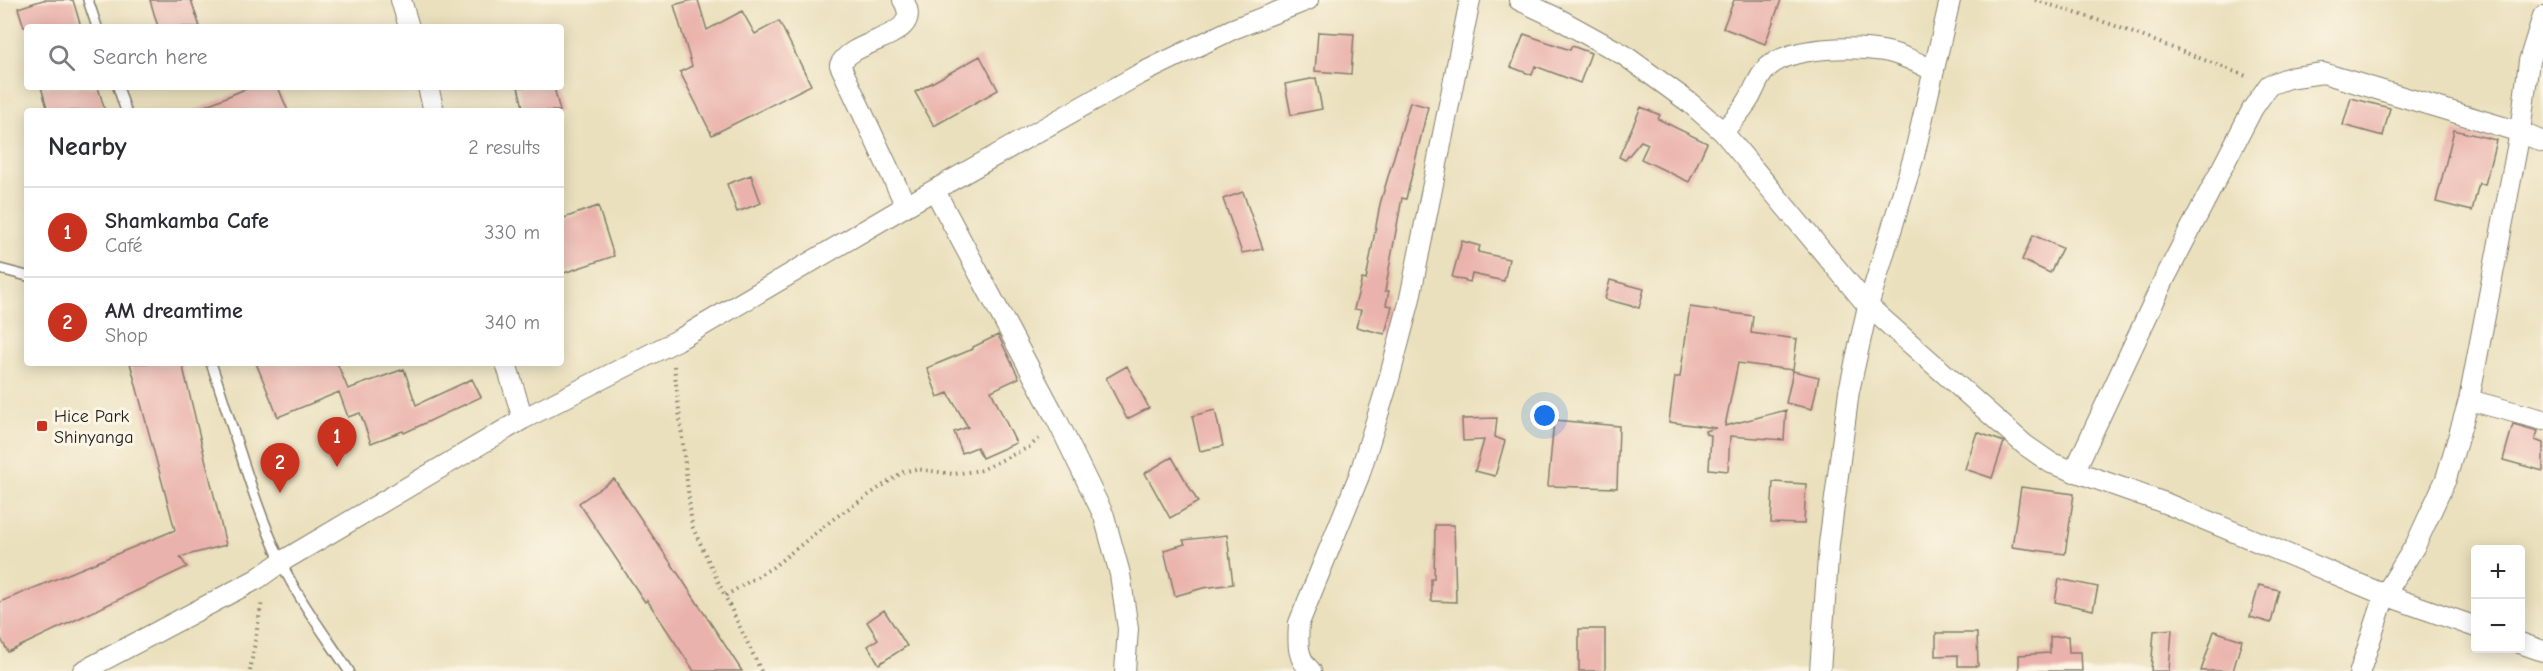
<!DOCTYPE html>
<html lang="en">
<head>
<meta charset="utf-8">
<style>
	:root { --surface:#fff; --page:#f2f2f3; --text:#2b2b33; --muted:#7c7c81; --line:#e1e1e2; --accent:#c8321e }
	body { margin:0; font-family:"Comic Neue",sans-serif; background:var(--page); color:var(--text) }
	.controls { position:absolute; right:18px; bottom:18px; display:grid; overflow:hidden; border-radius:6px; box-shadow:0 3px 15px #0003 }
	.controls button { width:54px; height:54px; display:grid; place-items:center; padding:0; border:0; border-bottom:2px solid var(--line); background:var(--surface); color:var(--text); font:30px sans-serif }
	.you { position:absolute; left:1545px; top:416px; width:21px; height:21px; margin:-15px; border:4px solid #fff; border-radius:50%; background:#1a73e8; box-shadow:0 0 0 9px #1a73e833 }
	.badge { display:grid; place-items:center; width:39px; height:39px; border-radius:50%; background:var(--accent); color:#fff; font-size:20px; font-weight:700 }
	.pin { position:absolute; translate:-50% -50px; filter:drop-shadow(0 2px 3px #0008) }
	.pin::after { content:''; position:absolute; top:32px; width:21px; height:18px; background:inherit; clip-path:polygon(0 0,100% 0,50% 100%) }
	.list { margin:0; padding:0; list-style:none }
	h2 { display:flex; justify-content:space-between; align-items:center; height:78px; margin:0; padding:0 24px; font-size:26px }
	h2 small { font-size:20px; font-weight:400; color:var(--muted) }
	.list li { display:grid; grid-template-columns:39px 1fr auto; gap:18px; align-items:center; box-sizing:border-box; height:90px; padding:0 24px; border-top:2px solid var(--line) }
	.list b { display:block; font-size:22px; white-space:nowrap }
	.list p { margin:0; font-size:20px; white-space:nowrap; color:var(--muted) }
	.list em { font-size:20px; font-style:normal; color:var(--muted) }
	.icon { flex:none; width:33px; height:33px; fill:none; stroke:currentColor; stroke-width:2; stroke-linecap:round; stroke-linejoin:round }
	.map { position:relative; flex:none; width:2543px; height:671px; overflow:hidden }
	.search { position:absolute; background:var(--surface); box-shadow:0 3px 15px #0003; left:24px; top:24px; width:540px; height:66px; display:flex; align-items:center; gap:15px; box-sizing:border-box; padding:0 21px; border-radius:6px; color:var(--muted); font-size:22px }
	.panel { position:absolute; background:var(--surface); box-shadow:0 3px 15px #0003; left:24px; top:108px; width:540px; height:258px; border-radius:6px }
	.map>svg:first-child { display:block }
</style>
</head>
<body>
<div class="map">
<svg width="2543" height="671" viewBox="0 0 2543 671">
	<rect width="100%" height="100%" fill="#fcf5e5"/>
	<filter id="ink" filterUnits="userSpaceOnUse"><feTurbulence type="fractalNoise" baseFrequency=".0167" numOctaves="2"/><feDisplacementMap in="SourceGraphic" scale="12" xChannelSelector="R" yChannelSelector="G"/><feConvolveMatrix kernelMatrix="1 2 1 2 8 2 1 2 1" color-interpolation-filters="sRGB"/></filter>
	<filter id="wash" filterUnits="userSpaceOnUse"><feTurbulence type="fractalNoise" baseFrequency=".008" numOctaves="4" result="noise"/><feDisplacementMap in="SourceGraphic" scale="24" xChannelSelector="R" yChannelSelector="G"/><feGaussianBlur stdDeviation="1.35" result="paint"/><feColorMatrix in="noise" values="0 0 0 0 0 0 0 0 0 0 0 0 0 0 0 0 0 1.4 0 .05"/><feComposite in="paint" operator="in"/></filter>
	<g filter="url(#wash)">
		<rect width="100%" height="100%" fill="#eae0bd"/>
		<g id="blocks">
			<path fill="#eab2ac" d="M 43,0 L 73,0 L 81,27 L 24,27 L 18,8 Z
				M 150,0 L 191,0 L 200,27 L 158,27 Z
				M 692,0 L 698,0 L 707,30 L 742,11 L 755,34 L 779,21 L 811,85 L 712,135 L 680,72 L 692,66 L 674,5 Z
				M 1734,0 L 1781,0 L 1765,44 L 1723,28 Z
				M 1318,32 L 1354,34 L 1351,74 L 1315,71 Z
				M 1524,34 L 1570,50 L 1572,46 L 1591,53 L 1580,83 L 1535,66 L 1532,75 L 1511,67 Z
				M 980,56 L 998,90 L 934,126 L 915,92 Z
				M 1316,78 L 1322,109 L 1291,115 L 1285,84 Z
				M 41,87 L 98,87 L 105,111 L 48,111 Z
				M 250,87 L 278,87 L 288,111 L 193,111 Z
				M 518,87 L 554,87 L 560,111 L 524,111 Z
				M 2351,98 L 2390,108 L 2383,136 L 2343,125 Z
				M 1410,102 L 1428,107 L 1406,199 L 1402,198 L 1385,291 L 1389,291 L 1386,305 L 1392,306 L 1385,334 L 1356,327 L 1361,310 L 1354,309 L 1362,279 L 1366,280 L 1380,204 Z
				M 1641,107 L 1660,115 L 1658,119 L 1707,143 L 1689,182 L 1641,159 L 1648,144 L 1641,141 L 1625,160 L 1619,157 Z
				M 2454,130 L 2496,140 L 2485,185 L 2479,183 L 2472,211 L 2436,202 Z
				M 751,175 L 761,203 L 737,212 L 727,184 Z
				M 1243,192 L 1263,249 L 1242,253 L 1223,199 Z
				M 598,206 L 614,256 L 561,274 L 561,219 Z
				M 2033,235 L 2062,248 L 2050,273 L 2022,260 Z
				M 1462,241 L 1480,246 L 1478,252 L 1509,259 L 1504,281 L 1472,274 L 1470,282 L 1452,277 Z
				M 1610,280 L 1644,289 L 1639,308 L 1605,299 Z
				M 1690,307 L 1753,316 L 1751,333 L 1797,339 L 1793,370 L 1738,363 L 1725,426 L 1786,410 L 1784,440 L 1730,436 L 1728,471 L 1709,469 L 1711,435 L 1706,434 L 1705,431 L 1716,428 L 1669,422 L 1675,377 L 1680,377 Z
				M 998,335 L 1019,378 L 991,391 L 1016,443 L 982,458 L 977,447 L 962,453 L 954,432 L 968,427 L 948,393 L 938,397 L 927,368 L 973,349 L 973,347 Z
				M 130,363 L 182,363 L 226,545 L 180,557 L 187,567 L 8,652 L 0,637 L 0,602 L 175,530 Z
				M 256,363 L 337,363 L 348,389 L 404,369 L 416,405 L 472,379 L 481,397 L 404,433 L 403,431 L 371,443 L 360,413 L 348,417 L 339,392 L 278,417 Z
				M 1127,366 L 1149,408 L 1127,419 L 1106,378 Z
				M 1793,371 L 1819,377 L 1812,409 L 1786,403 Z
				M 1215,410 L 1223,446 L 1200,451 L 1192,416 Z
				M 1497,418 L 1495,437 L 1505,441 L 1495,476 L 1475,471 L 1484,440 L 1463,441 L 1462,419 Z
				M 1554,420 L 1619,426 L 1617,488 L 1548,486 Z
				M 2513,424 L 2538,431 L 2535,440 L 2543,443 L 2543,471 L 2503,460 Z
				M 1977,432 L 2004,442 L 1992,478 L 1965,469 Z
				M 1172,457 L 1198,502 L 1170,518 L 1145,473 Z
				M 614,479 L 683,581 L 742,671 L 694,671 L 647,600 L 645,602 L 579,503 Z
				M 1773,482 L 1806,484 L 1804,524 L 1771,523 Z
				M 2021,487 L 2074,494 L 2065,554 L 2012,547 Z
				M 1435,525 L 1454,525 L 1456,602 L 1431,601 L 1431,579 L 1434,579 Z
				M 1227,535 L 1233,584 L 1203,588 L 1175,596 L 1164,550 L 1185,544 L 1183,540 Z
				M 2059,579 L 2098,587 L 2093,610 L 2055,602 Z
				M 2259,585 L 2279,590 L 2271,623 L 2250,617 Z
				M 884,610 L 907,646 L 879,664 L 868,646 L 878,639 L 867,622 Z
				M 1579,629 L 1605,629 L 1605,671 L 1579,671 Z
				M 2172,629 L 2169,671 L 2151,671 L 2154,631 Z
				M 2214,631 L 2242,640 L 2233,671 L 2201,671 Z
				M 1936,633 L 1977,633 L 1978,666 L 1958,666 L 1958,655 L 1936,656 Z
				M 2068,636 L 2069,652 L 2081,652 L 2082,671 L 2019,671 L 2019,655 L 2050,653 L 2050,637 Z"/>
		</g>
	</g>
	<g filter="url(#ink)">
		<use href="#blocks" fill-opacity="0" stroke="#837e6c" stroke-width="1.5"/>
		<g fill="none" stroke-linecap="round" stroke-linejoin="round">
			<g stroke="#837e6c" stroke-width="12">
				<path id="service" d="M 88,0 L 97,27
					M 118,87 L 126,111
					M 0,269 L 27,276
					M 211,363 C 234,429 252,499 281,562 C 299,601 326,636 349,671"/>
			</g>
			<g stroke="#837e6c" stroke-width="22">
				<path id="minor" d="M 401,0 L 409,27
					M 903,0 C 927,39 853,37 840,65 L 906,206
					M 1519,0 L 1557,18 L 1624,55 L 1690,103 L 1723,132 L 1868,306 L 2025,445 L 2051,463 L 2165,503 L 2385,595 L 2476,627
					M 428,87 L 434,111
					M 1723,132 C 1732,121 1742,111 1749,99 C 1755,89 1758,77 1767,68 C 1790,46 1854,46 1883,51 C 1901,54 1918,63 1934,71
					M 935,191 L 1058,422 L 1104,516 L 1120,574 L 1128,629 L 1125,671
					M 506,363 L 523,419
					M 2469,400 L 2543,420
					M 2074,472 L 2164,280 L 2253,108 L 2269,85 L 2288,78 L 2323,73 L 2520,132 L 2543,142
					M 2520,643 L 2543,651
					M 83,671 L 257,579 L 281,562 L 523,419 L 678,340 L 906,206 L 1138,75 L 1233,29 L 1308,0
					M 1311,671 C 1296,658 1298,641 1299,623 L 1359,476 L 1389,379 L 1409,303 L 1470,0
					M 1820,671 L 1829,544 L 1849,391 L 1868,306 L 1914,156 L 1950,0
					M 2360,671 L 2385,595 L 2416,544 L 2446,479 L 2469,400 L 2520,132 L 2529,61 L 2543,16"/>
			</g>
			<path stroke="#837e6c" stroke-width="4" stroke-dasharray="1.5 4.5" stroke-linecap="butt" d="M 2035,0 L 2110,24 L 2249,77
				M 674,366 L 692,526 L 725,596
				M 250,671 L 262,601
				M 761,671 L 725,596 L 773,567 L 836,517 L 903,472 L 916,469 L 954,474 L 981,470 L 1029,447 L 1042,436"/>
			<use href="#service" stroke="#fff" stroke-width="9"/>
			<use href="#minor" stroke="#fff" stroke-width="20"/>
		</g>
	</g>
	<rect fill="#c8321e" stroke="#fcf5e5" stroke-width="2" x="36" y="420" width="12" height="12" rx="3"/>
	<g text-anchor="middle" stroke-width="6" stroke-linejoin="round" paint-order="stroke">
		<g font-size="18" fill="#1c1c1c" stroke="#fcf5e5" text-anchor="start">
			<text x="54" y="422">Hice Park<tspan x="54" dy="21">Shinyanga</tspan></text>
		</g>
	</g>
</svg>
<div class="controls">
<button>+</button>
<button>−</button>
</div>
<div class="you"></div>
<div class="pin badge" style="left:337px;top:467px">1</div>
<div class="pin badge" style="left:280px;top:493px">2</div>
<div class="search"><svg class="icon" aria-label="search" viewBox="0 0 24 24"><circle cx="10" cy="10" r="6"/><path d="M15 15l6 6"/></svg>Search here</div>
<section class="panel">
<h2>Nearby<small>2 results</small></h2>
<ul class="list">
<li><span class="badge">1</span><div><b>Shamkamba Cafe</b><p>Café</p></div><em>330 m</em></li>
<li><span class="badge">2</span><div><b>AM dreamtime</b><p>Shop</p></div><em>340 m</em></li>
</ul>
</section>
</div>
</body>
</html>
